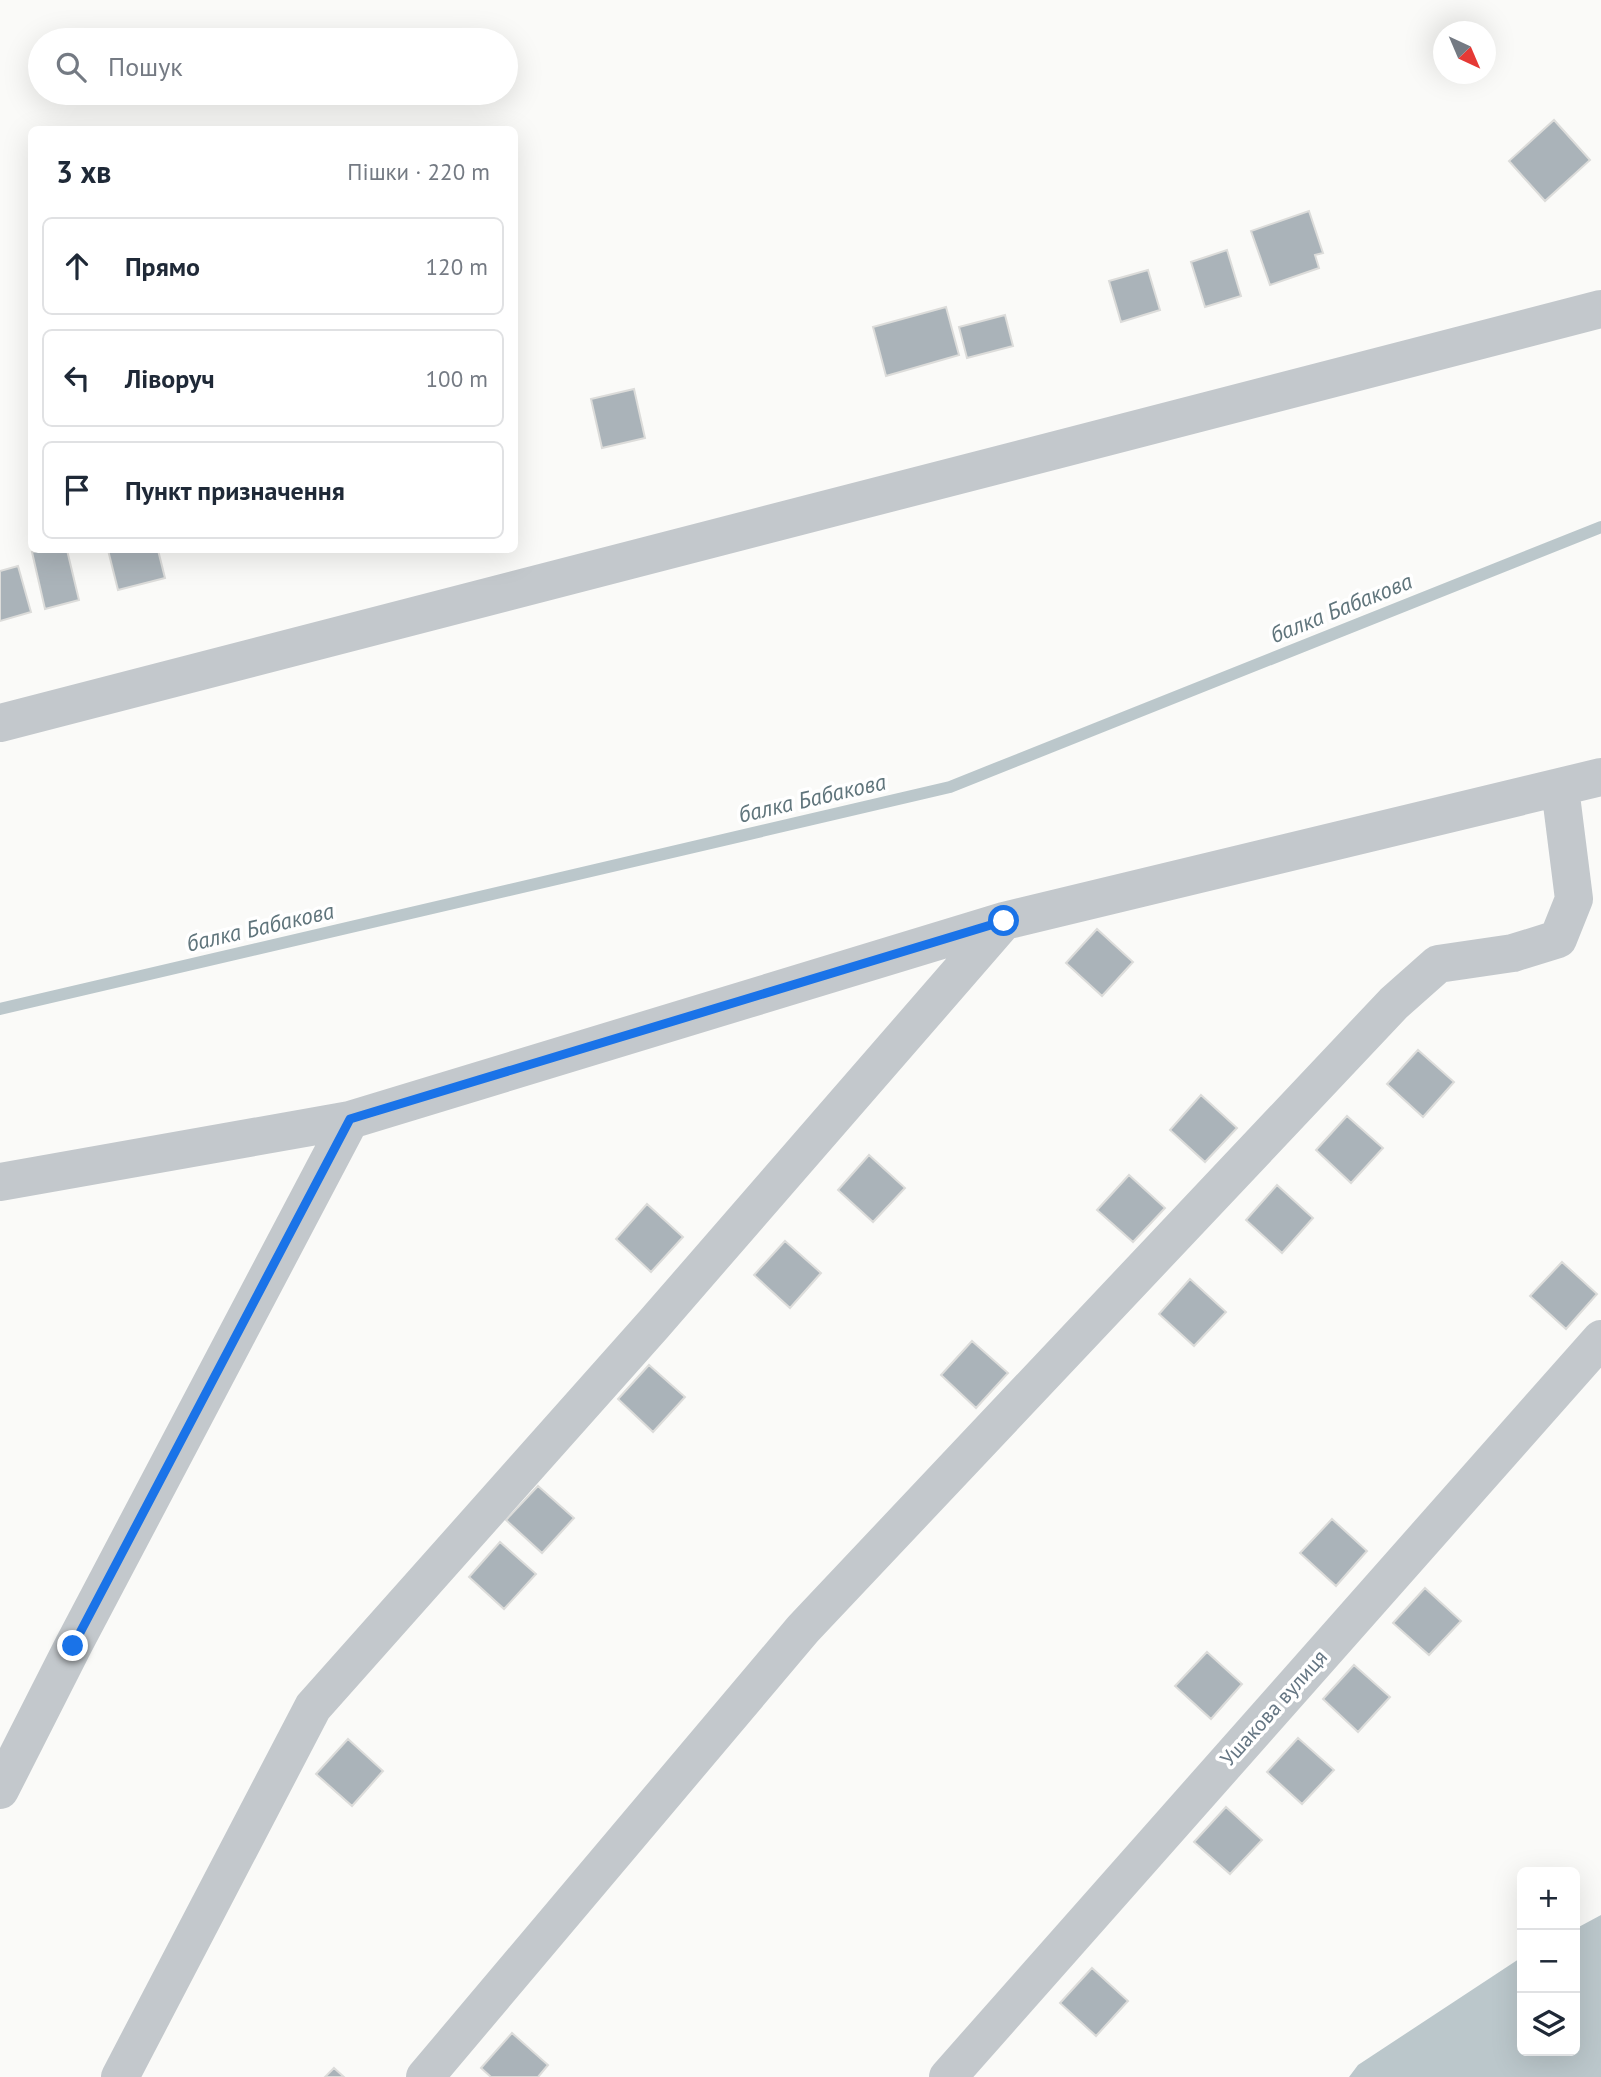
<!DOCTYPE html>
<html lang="uk">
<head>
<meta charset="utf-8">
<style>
	:root { --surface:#fff; --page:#f6f6f7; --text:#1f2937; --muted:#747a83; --line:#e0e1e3 }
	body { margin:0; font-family:"PT Sans",sans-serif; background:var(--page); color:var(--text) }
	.controls { position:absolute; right:21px; bottom:21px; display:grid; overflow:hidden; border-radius:10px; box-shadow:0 7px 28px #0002 }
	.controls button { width:63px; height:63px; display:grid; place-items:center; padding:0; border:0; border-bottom:2px solid var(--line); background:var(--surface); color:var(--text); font:35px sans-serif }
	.compass { position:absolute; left:1433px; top:21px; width:63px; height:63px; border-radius:50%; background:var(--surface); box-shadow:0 7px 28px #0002; rotate:136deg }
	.stop { position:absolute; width:21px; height:21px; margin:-16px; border:5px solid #1a73e8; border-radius:50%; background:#fff }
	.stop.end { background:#1a73e8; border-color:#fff; box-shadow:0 2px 7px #0008 }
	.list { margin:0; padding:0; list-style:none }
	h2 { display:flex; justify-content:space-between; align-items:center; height:91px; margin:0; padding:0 28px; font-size:30px }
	h2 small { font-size:23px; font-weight:400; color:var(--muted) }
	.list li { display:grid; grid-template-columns:46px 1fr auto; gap:21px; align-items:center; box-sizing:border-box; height:98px; margin:0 14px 14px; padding:0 14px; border:2px solid var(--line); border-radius:10px }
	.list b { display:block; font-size:26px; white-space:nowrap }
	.list em { font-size:23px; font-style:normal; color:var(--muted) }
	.icon { flex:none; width:38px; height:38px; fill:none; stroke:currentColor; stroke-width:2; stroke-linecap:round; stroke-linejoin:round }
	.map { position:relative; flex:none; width:1601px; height:2077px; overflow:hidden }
	.search { position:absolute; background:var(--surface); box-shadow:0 7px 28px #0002; left:28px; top:28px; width:490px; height:77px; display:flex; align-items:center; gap:18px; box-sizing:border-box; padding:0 24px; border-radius:38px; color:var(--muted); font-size:26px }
	.panel { position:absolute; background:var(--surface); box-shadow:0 7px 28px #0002; left:28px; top:126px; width:490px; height:427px; border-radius:10px }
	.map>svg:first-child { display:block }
</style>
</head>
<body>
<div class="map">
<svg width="1601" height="2077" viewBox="0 0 1601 2077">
	<rect width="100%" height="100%" fill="#fafaf8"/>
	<path fill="#bbc7cb" d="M 1601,1915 L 1601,2077 L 1349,2077 L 1358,2065 L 1522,1957 L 1522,2051 L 1575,2051 L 1575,1929 Z"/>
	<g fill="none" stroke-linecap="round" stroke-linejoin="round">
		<path stroke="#bbc7cb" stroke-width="12" d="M 0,1009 L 950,787 L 1601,527"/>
	</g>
	<path fill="#aab3b9" stroke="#dcdcda" stroke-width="2" d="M 1554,120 L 1590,160 L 1545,201 L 1509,161 Z
		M 1309,211 L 1323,253 L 1315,255 L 1319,268 L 1270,285 L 1251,231 Z
		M 1227,250 L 1241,296 L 1205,307 L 1191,262 Z
		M 1148,270 L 1160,310 L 1121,322 L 1109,281 Z
		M 946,307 L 959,355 L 886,376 L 873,327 Z
		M 1005,315 L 1013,346 L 967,358 L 959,327 Z
		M 634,389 L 645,438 L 602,448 L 591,399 Z
		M 43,550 L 67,550 L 79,600 L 45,609 L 32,552 Z
		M 108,550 L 158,550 L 165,578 L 118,590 Z
		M 18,566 L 31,612 L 0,621 L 0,571 Z
		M 1097,929 L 1133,962 L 1102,996 L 1066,963 Z
		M 1418,1050 L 1454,1082 L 1423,1117 L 1387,1084 Z
		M 1201,1095 L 1237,1128 L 1205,1162 L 1170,1130 Z
		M 1347,1116 L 1383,1148 L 1351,1183 L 1316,1150 Z
		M 869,1155 L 905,1188 L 873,1222 L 838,1190 Z
		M 1129,1175 L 1165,1208 L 1133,1242 L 1097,1210 Z
		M 1277,1185 L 1313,1218 L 1282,1253 L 1246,1220 Z
		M 647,1204 L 683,1237 L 651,1272 L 616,1239 Z
		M 785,1241 L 821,1273 L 790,1308 L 754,1275 Z
		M 1562,1262 L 1597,1294 L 1566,1329 L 1530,1296 Z
		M 1190,1279 L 1226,1312 L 1194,1346 L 1159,1314 Z
		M 972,1341 L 1008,1373 L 976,1408 L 941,1375 Z
		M 649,1365 L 685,1397 L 653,1432 L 618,1399 Z
		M 538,1486 L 574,1518 L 542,1553 L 506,1520 Z
		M 1332,1519 L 1367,1551 L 1336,1586 L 1300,1553 Z
		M 500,1542 L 536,1574 L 504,1609 L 469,1577 Z
		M 1425,1588 L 1461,1621 L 1429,1655 L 1393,1623 Z
		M 1207,1652 L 1242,1684 L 1211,1719 L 1175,1686 Z
		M 1354,1665 L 1390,1697 L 1358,1732 L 1323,1699 Z
		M 1298,1738 L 1334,1770 L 1302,1804 L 1267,1772 Z
		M 348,1739 L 383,1771 L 352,1806 L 316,1774 Z
		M 1226,1807 L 1262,1840 L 1230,1874 L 1194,1842 Z
		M 1092,1968 L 1128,2001 L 1096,2036 L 1060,2003 Z
		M 512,2033 L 548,2065 L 538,2077 L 491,2077 L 481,2068 Z
		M 334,2068 L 344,2077 L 325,2077 Z"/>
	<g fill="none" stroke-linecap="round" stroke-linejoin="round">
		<path stroke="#c3c8cc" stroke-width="38" d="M 0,723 L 1601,309
			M 0,1182 L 350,1120 L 1004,921 L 1601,777
			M 0,1790 L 73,1646 L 350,1120
			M 120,2077 L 313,1707 L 653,1325 L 1004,921
			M 425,2077 L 803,1629 L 1394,1003 L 1438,964 L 1513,953 L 1558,939 L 1574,899 L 1560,788
			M 948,2077 L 1601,1339"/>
	</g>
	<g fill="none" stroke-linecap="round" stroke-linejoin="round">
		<path stroke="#1a73e8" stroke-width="9" d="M 73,1646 L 350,1119 L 1004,921"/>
	</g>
	<g text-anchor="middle" stroke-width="7" stroke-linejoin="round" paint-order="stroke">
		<g font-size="21" fill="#657683" stroke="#fff">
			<text transform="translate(1274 1708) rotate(-48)" y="7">Ушакова вулиця</text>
		</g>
		<g font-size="23" font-style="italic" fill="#60757c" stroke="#fff">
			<text transform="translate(1341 608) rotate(-22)" y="8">балка Бабакова</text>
			<text transform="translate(812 798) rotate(-13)" y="8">балка Бабакова</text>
			<text transform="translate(260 927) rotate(-13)" y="8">балка Бабакова</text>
		</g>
	</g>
</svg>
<div class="controls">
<button>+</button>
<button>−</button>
<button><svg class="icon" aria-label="layers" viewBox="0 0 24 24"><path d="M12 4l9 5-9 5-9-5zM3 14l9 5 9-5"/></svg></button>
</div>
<svg class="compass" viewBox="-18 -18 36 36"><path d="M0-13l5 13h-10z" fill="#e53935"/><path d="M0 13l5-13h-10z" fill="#747a83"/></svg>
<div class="stop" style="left:1004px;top:921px"></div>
<div class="stop end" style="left:73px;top:1646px"></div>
<div class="search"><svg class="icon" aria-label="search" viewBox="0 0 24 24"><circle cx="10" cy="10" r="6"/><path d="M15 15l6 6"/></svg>Пошук</div>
<section class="panel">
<h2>3 хв<small>Пішки · 220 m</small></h2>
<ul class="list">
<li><svg class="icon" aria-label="ahead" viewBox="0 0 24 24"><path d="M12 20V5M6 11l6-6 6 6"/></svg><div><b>Прямо</b></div><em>120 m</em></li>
<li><svg class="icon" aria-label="left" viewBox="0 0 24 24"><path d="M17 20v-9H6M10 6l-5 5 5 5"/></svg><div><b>Ліворуч</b></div><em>100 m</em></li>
<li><svg class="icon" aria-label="arrive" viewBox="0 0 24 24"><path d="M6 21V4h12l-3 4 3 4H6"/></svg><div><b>Пункт призначення</b></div></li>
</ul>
</section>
</div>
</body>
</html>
